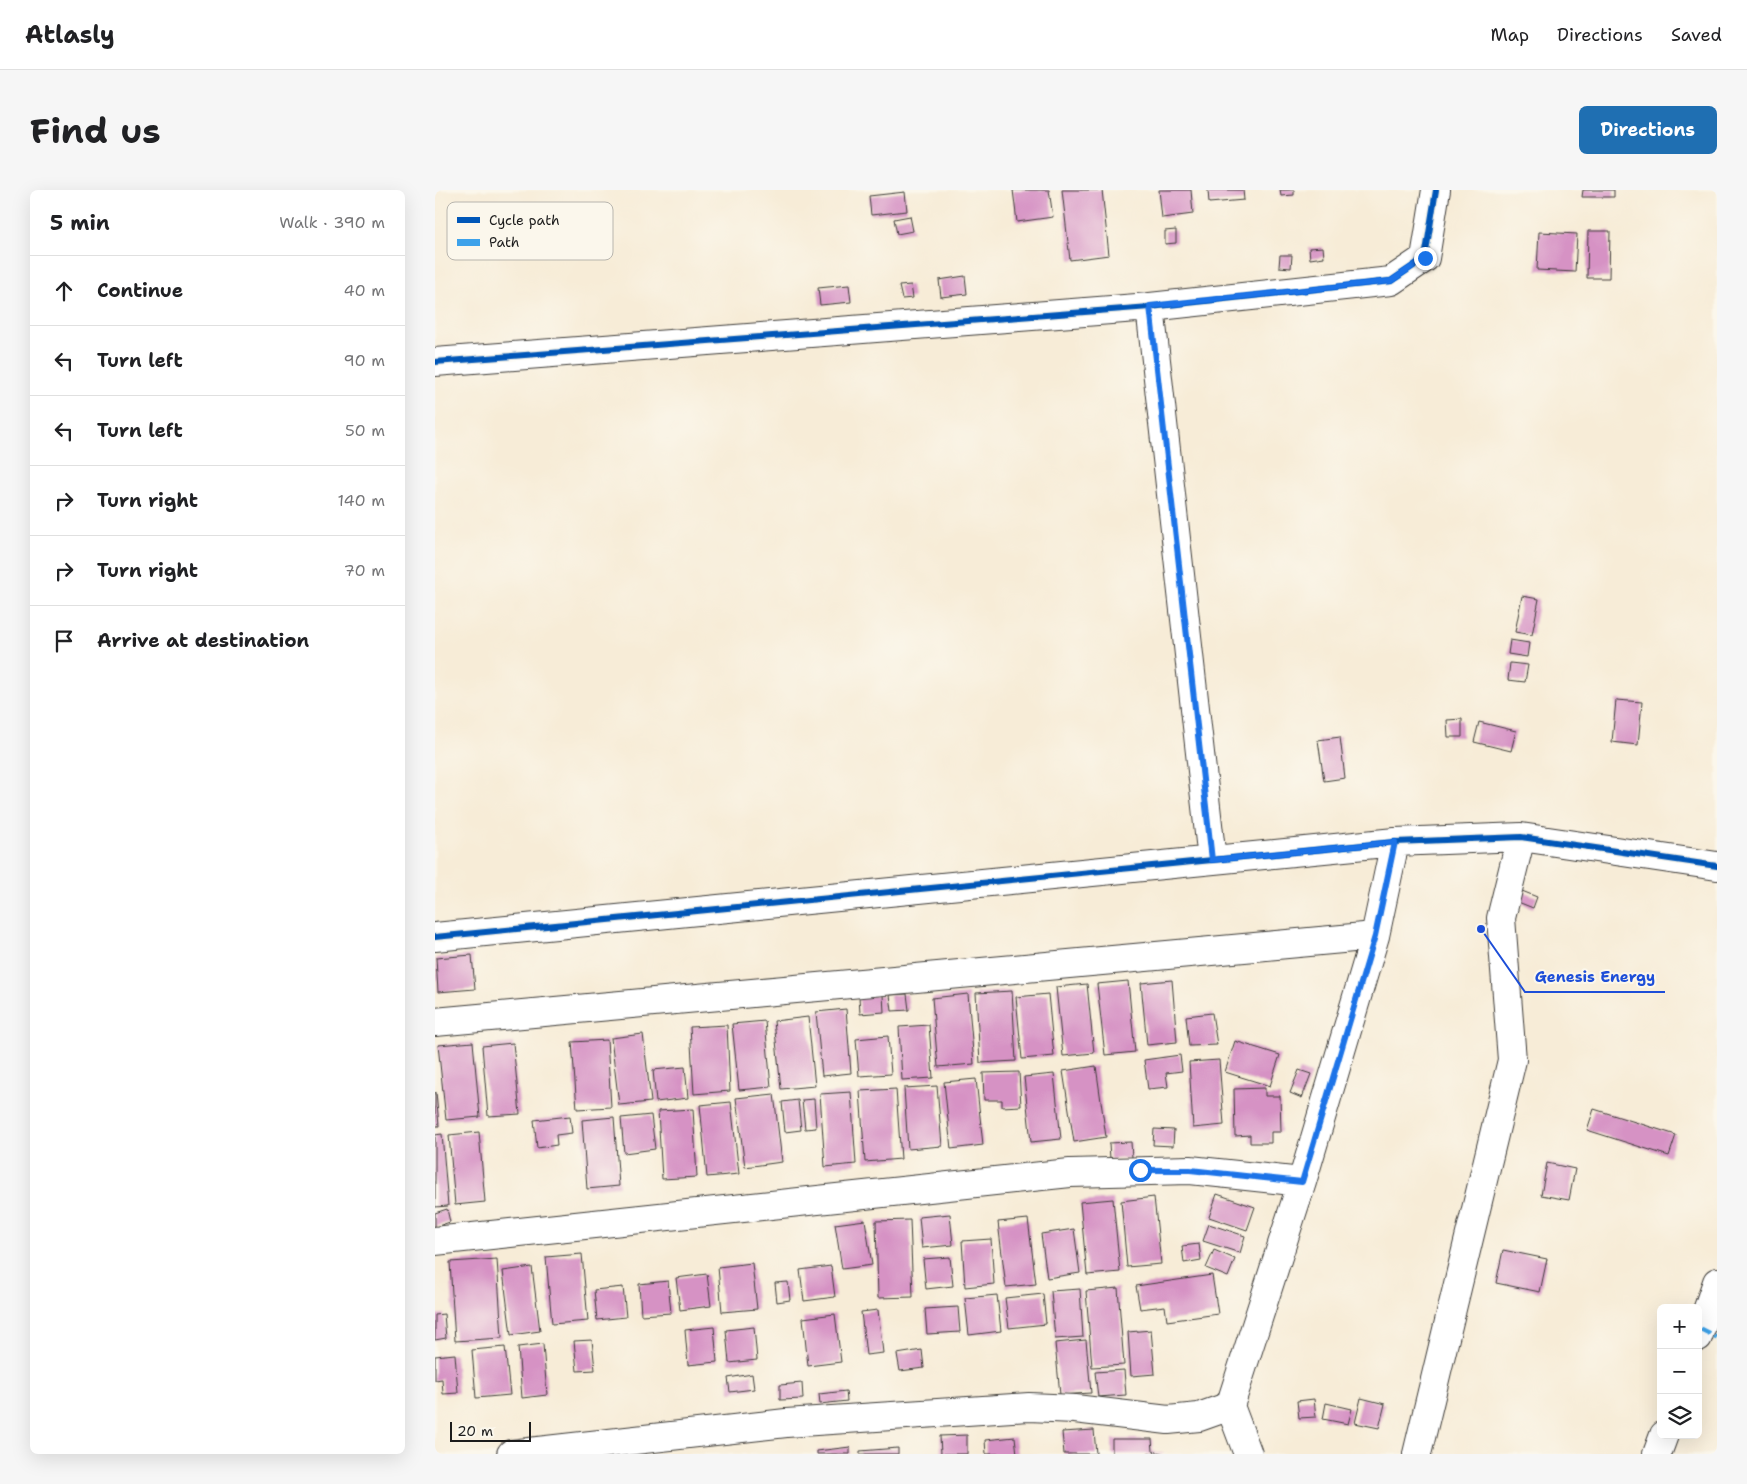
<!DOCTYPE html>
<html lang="en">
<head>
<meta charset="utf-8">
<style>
	:root { --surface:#fff; --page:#f6f6f6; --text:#202124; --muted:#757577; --line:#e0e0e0; --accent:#1f6fb2 }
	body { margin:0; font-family:"Shantell Sans",sans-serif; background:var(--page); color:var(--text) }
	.controls { position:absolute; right:15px; bottom:15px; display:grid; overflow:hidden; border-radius:8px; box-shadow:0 5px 20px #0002 }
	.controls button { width:45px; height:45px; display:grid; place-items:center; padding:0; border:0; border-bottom:1px solid var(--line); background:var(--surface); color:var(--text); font:25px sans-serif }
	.scale { position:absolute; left:15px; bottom:12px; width:81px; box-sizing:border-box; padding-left:5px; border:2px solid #1c1c1c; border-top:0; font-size:14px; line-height:18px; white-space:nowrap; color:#1c1c1c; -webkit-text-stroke:4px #fbf7ec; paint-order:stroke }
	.stop { position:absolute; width:15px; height:15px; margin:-11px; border:4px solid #1a73e8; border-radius:50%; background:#fff }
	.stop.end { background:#1a73e8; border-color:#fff; box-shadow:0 1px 5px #0008 }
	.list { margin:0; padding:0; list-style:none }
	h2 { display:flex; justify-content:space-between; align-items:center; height:65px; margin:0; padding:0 20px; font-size:21px }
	h2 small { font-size:16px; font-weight:400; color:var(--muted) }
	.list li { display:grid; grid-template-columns:32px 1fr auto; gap:15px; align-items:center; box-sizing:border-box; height:70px; padding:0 20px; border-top:1px solid var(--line) }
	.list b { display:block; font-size:19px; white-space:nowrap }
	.list em { font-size:16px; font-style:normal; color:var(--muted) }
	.icon { flex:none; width:28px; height:28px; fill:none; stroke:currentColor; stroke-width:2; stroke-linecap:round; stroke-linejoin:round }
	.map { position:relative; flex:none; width:1282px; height:1264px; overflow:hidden; border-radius:8px }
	header { display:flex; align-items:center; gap:30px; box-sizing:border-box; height:70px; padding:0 25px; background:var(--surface); border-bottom:1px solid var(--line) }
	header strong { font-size:24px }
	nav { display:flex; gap:28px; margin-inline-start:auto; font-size:18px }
	.intro { display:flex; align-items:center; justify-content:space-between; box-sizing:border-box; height:120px; padding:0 30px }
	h1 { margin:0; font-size:35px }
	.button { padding:12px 22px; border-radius:8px; background:var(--accent); color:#fff; font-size:18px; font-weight:700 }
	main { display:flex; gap:30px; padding:0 30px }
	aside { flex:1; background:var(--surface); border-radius:8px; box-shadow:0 5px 20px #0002 }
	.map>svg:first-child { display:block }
</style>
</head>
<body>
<header>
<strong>Atlasly</strong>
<nav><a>Map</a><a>Directions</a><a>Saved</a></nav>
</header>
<div class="intro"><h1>Find us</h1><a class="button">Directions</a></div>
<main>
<aside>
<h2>5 min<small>Walk · 390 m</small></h2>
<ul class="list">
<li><svg class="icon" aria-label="ahead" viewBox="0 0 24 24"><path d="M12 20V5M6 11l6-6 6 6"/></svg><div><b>Continue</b></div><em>40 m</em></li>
<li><svg class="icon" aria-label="left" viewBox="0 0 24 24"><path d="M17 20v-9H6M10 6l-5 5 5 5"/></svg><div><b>Turn left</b></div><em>90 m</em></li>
<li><svg class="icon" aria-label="left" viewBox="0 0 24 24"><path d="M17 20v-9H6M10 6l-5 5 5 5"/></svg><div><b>Turn left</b></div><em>50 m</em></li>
<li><svg class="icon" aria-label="right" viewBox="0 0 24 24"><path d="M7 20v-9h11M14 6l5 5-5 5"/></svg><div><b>Turn right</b></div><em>140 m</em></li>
<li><svg class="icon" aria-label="right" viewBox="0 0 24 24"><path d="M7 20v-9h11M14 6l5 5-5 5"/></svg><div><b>Turn right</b></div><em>70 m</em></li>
<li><svg class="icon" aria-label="arrive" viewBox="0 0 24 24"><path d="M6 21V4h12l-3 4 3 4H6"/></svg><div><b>Arrive at destination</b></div></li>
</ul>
</aside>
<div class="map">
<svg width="1282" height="1264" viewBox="0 0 1282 1264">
	<rect width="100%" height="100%" fill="#fbf7ec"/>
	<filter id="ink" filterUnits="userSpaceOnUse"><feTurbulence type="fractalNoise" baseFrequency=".02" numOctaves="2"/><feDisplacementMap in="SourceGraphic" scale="10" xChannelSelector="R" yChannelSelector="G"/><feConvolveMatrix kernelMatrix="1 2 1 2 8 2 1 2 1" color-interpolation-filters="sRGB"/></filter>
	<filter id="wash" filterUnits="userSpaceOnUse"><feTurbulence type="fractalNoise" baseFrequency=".0096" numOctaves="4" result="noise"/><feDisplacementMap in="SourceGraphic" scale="20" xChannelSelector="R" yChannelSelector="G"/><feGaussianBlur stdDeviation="1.12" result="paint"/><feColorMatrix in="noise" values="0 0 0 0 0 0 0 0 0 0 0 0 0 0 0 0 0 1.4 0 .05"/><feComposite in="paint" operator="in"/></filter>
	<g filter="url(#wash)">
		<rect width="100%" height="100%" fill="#f7ecd7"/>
		<g id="blocks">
			<path fill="#d692c4" d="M 578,0 L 614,0 L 618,27 L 582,32 Z
				M 627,0 L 667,0 L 674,65 L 635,70 Z
				M 724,0 L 756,0 L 758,24 L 727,28 Z
				M 773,0 L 808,0 L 809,10 L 774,13 Z
				M 845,0 L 859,0 L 859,5 L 846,6 Z
				M 1148,0 L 1179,0 L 1179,7 L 1147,7 Z
				M 470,2 L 472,21 L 436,25 L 434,6 Z
				M 475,26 L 478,41 L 462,44 L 459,29 Z
				M 741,40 L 741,53 L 730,54 L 730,41 Z
				M 1153,41 L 1175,41 L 1174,88 L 1152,88 Z
				M 1104,42 L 1142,44 L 1140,82 L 1102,80 Z
				M 888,57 L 889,67 L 875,69 L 874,58 Z
				M 845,65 L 857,65 L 856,78 L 844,77 Z
				M 530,86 L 532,104 L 506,107 L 504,90 Z
				M 414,95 L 416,112 L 385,115 L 383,98 Z
				M 476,95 L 478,108 L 467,109 L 464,96 Z
				M 1087,406 L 1104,409 L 1097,445 L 1080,442 Z
				M 1075,450 L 1094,453 L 1092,467 L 1073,464 Z
				M 1075,473 L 1093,475 L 1090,492 L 1073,490 Z
				M 1181,510 L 1207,512 L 1203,555 L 1177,552 Z
				M 1027,529 L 1027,547 L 1013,547 L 1012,530 Z
				M 1044,532 L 1081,541 L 1076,561 L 1039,552 Z
				M 905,547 L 910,588 L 889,591 L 883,550 Z
				M 1087,701 L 1102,707 L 1098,718 L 1083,712 Z
				M 37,765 L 40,799 L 3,802 L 1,768 Z
				M 737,790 L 742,852 L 712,855 L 706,793 Z
				M 693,791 L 700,862 L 670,865 L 662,794 Z
				M 652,794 L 659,863 L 628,866 L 621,797 Z
				M 577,801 L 581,871 L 545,873 L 541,803 Z
				M 472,804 L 474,820 L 457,821 L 455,805 Z
				M 533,804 L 539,874 L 503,877 L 497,808 Z
				M 613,804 L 619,866 L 587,869 L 581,807 Z
				M 448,805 L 449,822 L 425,824 L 424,807 Z
				M 411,819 L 416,883 L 387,886 L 381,822 Z
				M 777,823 L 782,855 L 754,856 L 751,826 Z
				M 373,827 L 380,896 L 346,899 L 339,831 Z
				M 330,831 L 336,897 L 304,900 L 297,834 Z
				M 292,835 L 295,901 L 259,904 L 255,837 Z
				M 494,835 L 498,888 L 467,890 L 464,837 Z
				M 208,844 L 216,912 L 184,915 L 176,848 Z
				M 453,846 L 456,884 L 424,886 L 421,849 Z
				M 172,850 L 176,917 L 142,919 L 137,852 Z
				M 800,851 L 845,865 L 835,896 L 790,882 Z
				M 38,852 L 45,927 L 11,930 L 3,855 Z
				M 78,853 L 85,924 L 53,926 L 47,856 Z
				M 745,865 L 747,881 L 731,883 L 733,897 L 713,899 L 709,870 Z
				M 784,870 L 789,935 L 758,938 L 754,872 Z
				M 661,876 L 671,947 L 639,952 L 628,881 Z
				M 250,877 L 253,908 L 221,912 L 218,880 Z
				M 864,880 L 876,884 L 867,908 L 855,903 Z
				M 584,882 L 586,916 L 567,917 L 567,910 L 549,910 L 548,883 Z
				M 619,884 L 626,949 L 596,952 L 589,887 Z
				M 541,889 L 548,955 L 516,959 L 509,892 Z
				M 502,896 L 507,956 L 473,959 L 469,898 Z
				M 830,898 L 830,906 L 845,906 L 846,942 L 836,942 L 836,953 L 815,953 L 815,945 L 800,946 L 799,899 Z
				M 461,899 L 466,969 L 430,972 L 425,901 Z
				M 1,902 L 4,936 L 0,936 L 0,903 Z
				M 416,902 L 421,974 L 390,977 L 385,904 Z
				M 339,904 L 347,972 L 310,977 L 301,908 Z
				M 379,909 L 381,938 L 370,939 L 367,910 Z
				M 363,910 L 366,940 L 350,942 L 347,912 Z
				M 296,912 L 304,984 L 272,987 L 265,915 Z
				M 258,919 L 262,987 L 227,989 L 223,921 Z
				M 1159,919 L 1241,945 L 1234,966 L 1152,940 Z
				M 216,925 L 220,959 L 189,963 L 186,928 Z
				M 135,926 L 137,943 L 121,945 L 122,955 L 102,958 L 99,930 Z
				M 179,927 L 184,996 L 152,999 L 147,930 Z
				M 719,939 L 739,940 L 738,956 L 718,955 Z
				M 44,942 L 50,1012 L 20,1015 L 14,945 Z
				M 7,944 L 13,1016 L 0,1017 L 0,945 Z
				M 696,952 L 697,968 L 675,969 L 674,953 Z
				M 1112,973 L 1140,979 L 1134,1010 L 1106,1005 Z
				M 782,1004 L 820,1017 L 812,1040 L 774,1027 Z
				M 719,1007 L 726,1074 L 692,1077 L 686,1011 Z
				M 678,1009 L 685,1082 L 652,1085 L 645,1012 Z
				M 12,1019 L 15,1032 L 0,1037 L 0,1023 Z
				M 515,1024 L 518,1055 L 487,1058 L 484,1027 Z
				M 593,1029 L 601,1094 L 571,1097 L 563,1032 Z
				M 430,1030 L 437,1075 L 407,1079 L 400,1034 Z
				M 475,1030 L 478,1107 L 443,1108 L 441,1031 Z
				M 774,1034 L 810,1046 L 805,1063 L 768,1051 Z
				M 639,1039 L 645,1083 L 612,1088 L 606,1044 Z
				M 556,1049 L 559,1094 L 530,1097 L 527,1051 Z
				M 764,1054 L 766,1070 L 749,1073 L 747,1056 Z
				M 779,1060 L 800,1069 L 793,1087 L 771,1078 Z
				M 1068,1060 L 1112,1069 L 1105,1102 L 1061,1093 Z
				M 147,1064 L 153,1131 L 117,1134 L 111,1067 Z
				M 515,1067 L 518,1096 L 491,1099 L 488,1069 Z
				M 62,1069 L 67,1148 L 20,1151 L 15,1072 Z
				M 317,1073 L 322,1119 L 287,1122 L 283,1077 Z
				M 396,1076 L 400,1107 L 369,1111 L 365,1080 Z
				M 97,1077 L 105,1141 L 76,1145 L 68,1081 Z
				M 272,1084 L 276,1116 L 245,1120 L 241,1088 Z
				M 777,1085 L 783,1124 L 732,1131 L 730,1116 L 705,1119 L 701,1096 Z
				M 233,1091 L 236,1123 L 206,1125 L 204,1094 Z
				M 353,1092 L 355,1110 L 342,1112 L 340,1093 Z
				M 188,1097 L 191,1127 L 162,1130 L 159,1100 Z
				M 683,1098 L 689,1175 L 657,1177 L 651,1101 Z
				M 645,1099 L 648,1147 L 620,1149 L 616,1101 Z
				M 608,1104 L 611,1134 L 574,1138 L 570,1108 Z
				M 562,1105 L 566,1141 L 534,1145 L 530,1108 Z
				M 523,1117 L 525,1142 L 492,1144 L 490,1119 Z
				M 443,1120 L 448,1163 L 431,1165 L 426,1122 Z
				M 9,1124 L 11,1148 L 0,1150 L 0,1125 Z
				M 400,1124 L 406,1172 L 373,1176 L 368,1128 Z
				M 279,1137 L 282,1172 L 253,1175 L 250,1140 Z
				M 319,1137 L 322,1170 L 294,1173 L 291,1140 Z
				M 716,1140 L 720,1184 L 696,1186 L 693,1142 Z
				M 157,1150 L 160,1180 L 142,1181 L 139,1151 Z
				M 651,1150 L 656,1203 L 625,1205 L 620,1153 Z
				M 108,1154 L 112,1205 L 87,1208 L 83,1157 Z
				M 70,1157 L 75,1205 L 41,1208 L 37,1160 Z
				M 487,1160 L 489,1178 L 465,1181 L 462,1164 Z
				M 20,1164 L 23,1203 L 8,1204 L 7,1189 L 0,1190 L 0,1166 Z
				M 689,1180 L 691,1205 L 663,1207 L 660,1182 Z
				M 317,1184 L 319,1199 L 295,1202 L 293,1188 Z
				M 367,1193 L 368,1209 L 345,1210 L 345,1195 Z
				M 411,1201 L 412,1211 L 385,1214 L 384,1204 Z
				M 926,1208 L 950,1214 L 944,1238 L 920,1233 Z
				M 879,1209 L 881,1227 L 864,1228 L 862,1211 Z
				M 891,1213 L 917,1219 L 913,1234 L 888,1229 Z
				M 659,1240 L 661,1264 L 629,1264 L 627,1242 Z
				M 532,1245 L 532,1264 L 506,1264 L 505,1246 Z
				M 580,1247 L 582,1264 L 551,1264 L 550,1250 Z
				M 677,1249 L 717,1249 L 718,1261 L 730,1264 L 677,1264 Z
				M 415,1257 L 415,1264 L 382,1264 L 382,1261 Z
				M 463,1258 L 463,1264 L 425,1264 L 425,1261 Z"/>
		</g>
	</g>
	<g filter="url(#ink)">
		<use href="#blocks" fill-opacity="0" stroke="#3d3b38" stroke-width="1"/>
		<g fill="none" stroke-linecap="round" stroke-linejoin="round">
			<g stroke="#3d3b38" stroke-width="30">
				<path id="minor" d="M 715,117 L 777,670
					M 0,172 L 715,117 L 956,91 L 990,68 L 1001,0
					M 0,747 L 960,652 L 1086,647 L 1282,676
					M 0,832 L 940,746
					M 0,1051 L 635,983 L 755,980 L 867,992
					M 76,1264 L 351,1233 L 594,1217 L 640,1219 L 733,1230 L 764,1227 L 795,1216
					M 813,1264 L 795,1216 L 867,992 L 940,746 L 960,652
					M 982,1264 L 1077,870 L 1066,728 L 1086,647"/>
			</g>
			<g stroke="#3d3b38" stroke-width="30">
				<path id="major" d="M 1263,1147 L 1282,1092
					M 1222,1264 L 1229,1245"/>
			</g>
			<use href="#minor" stroke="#fff" stroke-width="28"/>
			<use href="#major" stroke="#fff" stroke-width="28"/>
			<path stroke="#3da2ea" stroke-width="5" stroke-dasharray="10 5" stroke-linecap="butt" d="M 1266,1139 L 1282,1147"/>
			<g stroke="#fbf7ec" stroke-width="9">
				<path id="cycleway" d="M 0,172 L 715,117 L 956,91 L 990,68 L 1001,0
					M 0,747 L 960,652 L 1086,647 L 1282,676"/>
			</g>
			<use href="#cycleway" stroke="#0057b8" stroke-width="6"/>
		</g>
	</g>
	<g fill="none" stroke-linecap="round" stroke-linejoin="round" filter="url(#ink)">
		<path stroke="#1a73e8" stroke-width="6" d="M 705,980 L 755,980 L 867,992 L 940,746 L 960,652 L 777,670 L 715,116 L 956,91 L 990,68"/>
	</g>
	<rect x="12" y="12" width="166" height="58" rx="8" fill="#fbf7ec" stroke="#b8b5ae" stroke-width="1"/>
	<rect x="22" y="27" width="23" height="6" fill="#0057b8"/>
	<rect x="22" y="49" width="23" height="7" fill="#3da2ea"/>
	<g font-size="14" fill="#1c1c1c">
		<text x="54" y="35">Cycle path</text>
		<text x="54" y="57">Path</text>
	</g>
	<path fill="none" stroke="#1d4ed8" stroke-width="2" d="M1046 739L1090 802H1230"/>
	<circle fill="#1d4ed8" stroke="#fbf7ec" stroke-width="2" cx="1046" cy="739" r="5"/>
	<g font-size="15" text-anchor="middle" font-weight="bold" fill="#1d4ed8" stroke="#fbf7ec" stroke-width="4" stroke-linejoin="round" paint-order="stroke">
		<text x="1160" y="792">Genesis Energy</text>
	</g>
</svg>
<div class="controls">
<button>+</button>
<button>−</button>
<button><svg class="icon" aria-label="layers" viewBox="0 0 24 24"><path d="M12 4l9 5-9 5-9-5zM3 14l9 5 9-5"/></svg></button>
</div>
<div class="scale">20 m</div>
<div class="stop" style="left:705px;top:980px"></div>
<div class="stop end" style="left:990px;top:68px"></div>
</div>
</main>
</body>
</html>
